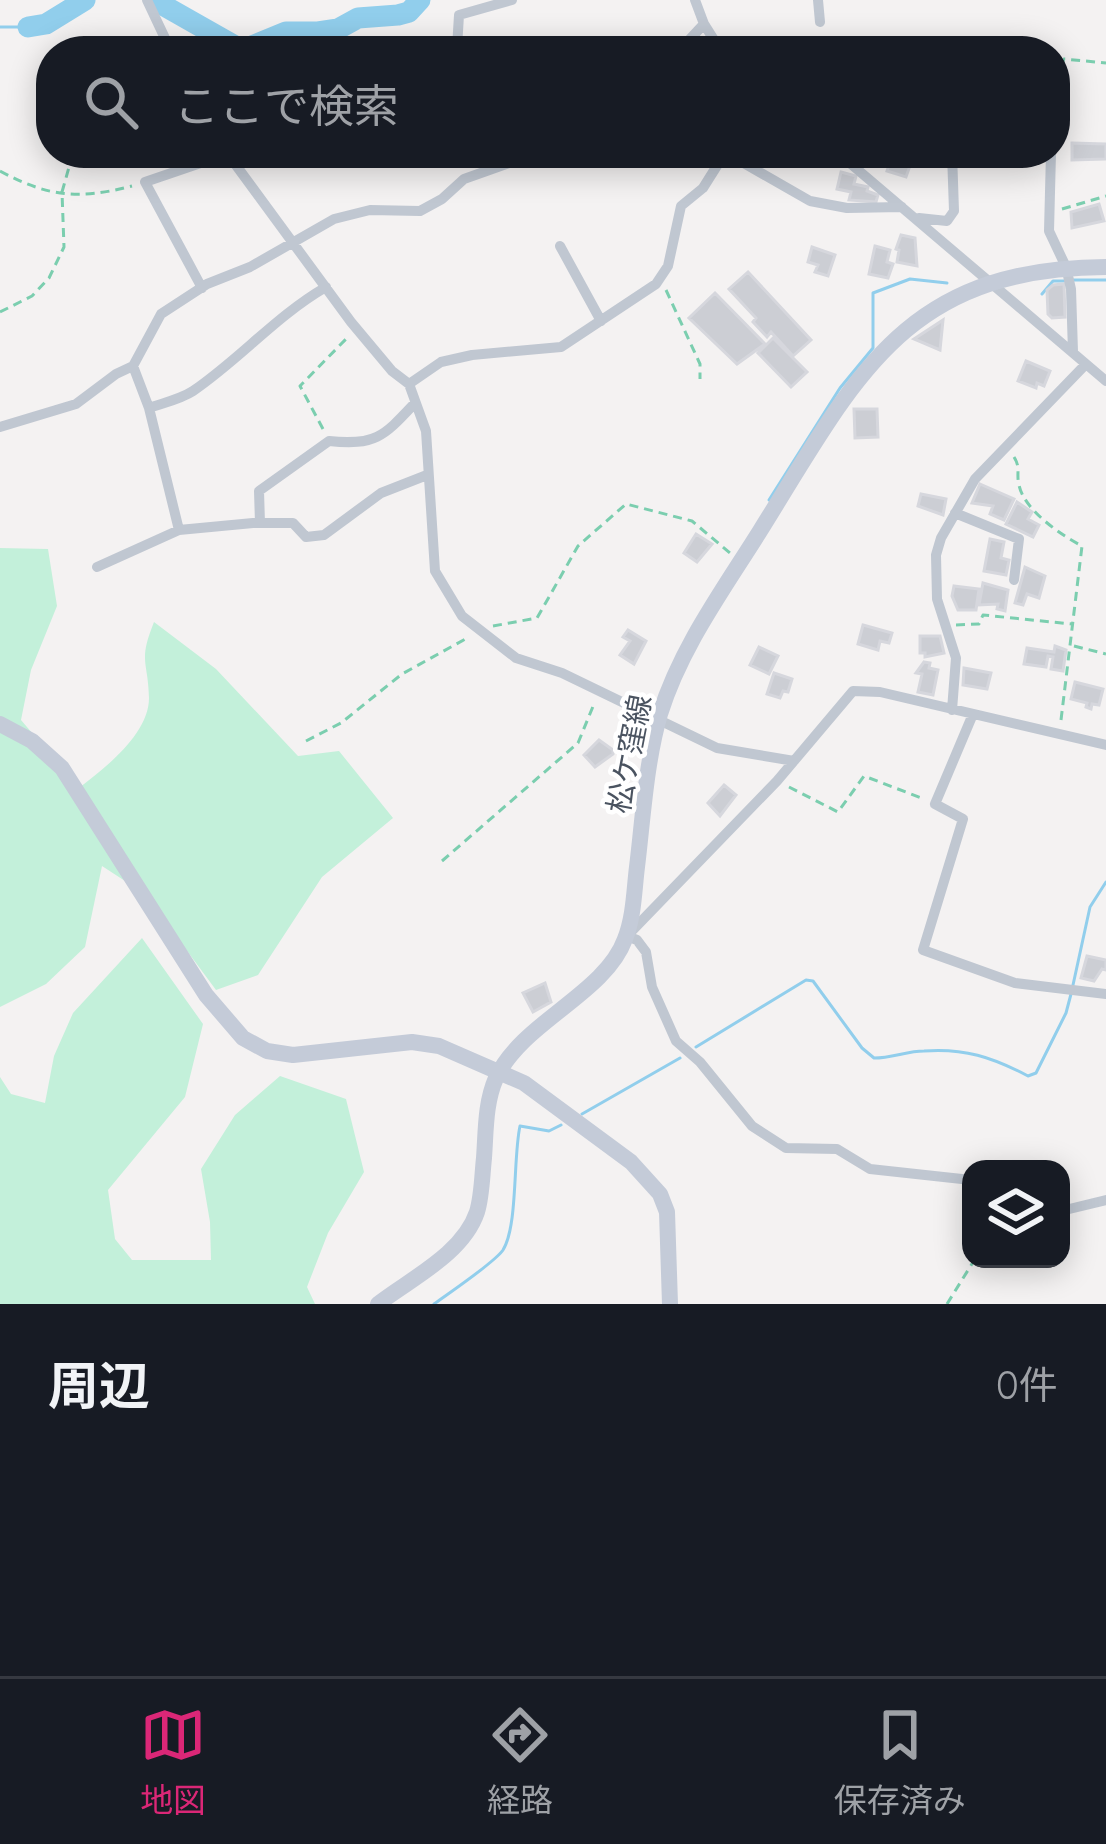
<!DOCTYPE html>
<html lang="ja">
<head>
<meta charset="utf-8">
<style>
	:root { --surface:#171b24; --page:#242831; --text:#f1f3f6; --muted:#9ea1a6; --line:#363941; --accent:#db2777 }
	body { margin:0; font-family:Quicksand,"Noto Sans JP",sans-serif; background:var(--page); color:var(--text) }
	.controls { position:absolute; right:36px; bottom:36px; display:grid; overflow:hidden; border-radius:24px; box-shadow:0 6px 30px #0003 }
	.controls button { width:108px; height:108px; display:grid; place-items:center; padding:0; border:0; border-bottom:3px solid var(--line); background:var(--surface); color:var(--text); font:60px sans-serif }
	.list { margin:0; padding:0; list-style:none }
	h2 { display:flex; justify-content:space-between; align-items:center; height:156px; margin:0; padding:0 48px; font-size:51px }
	h2 small { font-size:39px; font-weight:400; color:var(--muted) }
	.icon { flex:none; width:66px; height:66px; fill:none; stroke:currentColor; stroke-width:2; stroke-linecap:round; stroke-linejoin:round }
	.map { position:relative; flex:none; width:1106px; height:1304px; overflow:hidden }
	.search { position:absolute; background:var(--surface); box-shadow:0 6px 30px #0003; left:36px; right:36px; top:36px; height:132px; display:flex; align-items:center; gap:30px; box-sizing:border-box; padding:0 42px; border-radius:48px; color:var(--muted); font-size:45px }
	.sheet { height:372px; background:var(--surface) }
	nav { display:flex; justify-content:space-around; align-items:center; box-sizing:border-box; height:168px; border-top:3px solid var(--line); background:var(--surface); font-size:33px; color:var(--muted) }
	nav a { display:grid; justify-items:center; gap:6px }
	nav .on { color:var(--accent) }
	.map>svg:first-child { display:block }
</style>
</head>
<body>
<div class="map">
<svg width="1106" height="1304" viewBox="0 0 1106 1304">
	<rect width="100%" height="100%" fill="#f4f2f2"/>
	<path fill="#c3f0da" d="M 0,548 L 48,549 L 57,606 L 31,670 L 21,720 L 79,788 C 105,768 149,734 149,698 C 148,660 138,662 154,622 L 216,669 L 298,756 L 339,751 L 393,818 L 322,877 L 258,975 L 216,990 L 145,894 L 102,866 L 85,947 L 46,984 L 0,1007 Z
		M 142,938 L 203,1024 L 185,1097 L 108,1190 L 115,1239 L 132,1260 L 211,1260 L 210,1222 L 201,1169 L 235,1115 L 280,1076 L 346,1099 L 364,1172 L 328,1233 L 307,1287 L 315,1304 L 0,1304 L 0,1077 L 11,1094 L 45,1103 L 54,1056 L 73,1013 Z"/>
	<g fill="none" stroke-linecap="round" stroke-linejoin="round">
		<path stroke="#91ceec" stroke-width="3" d="M 0,27 L 28,27
			M 1073,280 L 1106,280
			M 1042,294 L 1053,281 L 1064,281
			M 769,500 L 840,388 L 873,348 L 873,293 L 910,279 L 947,283
			M 1073,985 L 1090,907 L 1106,882
			M 696,1047 L 806,980 L 813,981 L 862,1048 L 874,1058 C 892,1058 907,1051 924,1051 C 964,1048 992,1057 1028,1076 L 1036,1073 L 1066,1013 L 1071,994
			M 582,1114 L 680,1058
			M 434,1304 C 449,1293 494,1263 503,1250 C 518,1226 513,1157 520,1126 L 549,1131 L 561,1125"/>
		<path stroke="#91ceec" stroke-width="21" d="M 154,0 L 242,50 L 286,32 L 318,32 L 338,29 L 358,18 L 398,15 L 409,12 L 420,0
			M 28,27 L 46,24 L 85,0"/>
	</g>
	<path fill="#ccced4" stroke="#d6d7dd" stroke-width="3" d="M 1072,143 L 1106,144 L 1106,159 L 1072,160 Z
		M 893,153 L 912,160 L 906,177 L 887,171 Z
		M 841,172 L 856,176 L 854,184 L 868,187 L 867,191 L 878,195 L 876,202 L 849,200 L 851,192 L 837,189 Z
		M 1099,204 L 1104,221 L 1072,228 L 1071,212 Z
		M 901,235 L 915,238 L 917,266 L 897,262 L 899,250 L 896,249 Z
		M 875,246 L 890,250 L 887,262 L 893,264 L 888,278 L 869,274 Z
		M 812,247 L 835,255 L 828,276 L 815,272 L 818,265 L 808,262 Z
		M 748,272 L 811,340 L 793,356 L 771,332 L 767,337 L 753,322 L 756,318 L 729,289 Z
		M 1064,284 L 1065,317 L 1052,318 L 1048,314 L 1047,290 L 1053,285 Z
		M 715,293 L 765,344 L 737,364 L 689,318 Z
		M 943,320 L 940,350 L 914,339 Z
		M 773,338 L 807,372 L 791,387 L 758,353 Z
		M 1026,361 L 1050,371 L 1044,386 L 1037,383 L 1036,388 L 1018,381 Z
		M 854,409 L 877,409 L 878,437 L 855,438 Z
		M 980,484 L 1014,499 L 1004,520 L 990,514 L 993,506 L 972,503 Z
		M 921,494 L 946,499 L 943,515 L 918,506 Z
		M 1017,502 L 1032,512 L 1028,519 L 1039,525 L 1033,537 L 1006,524 Z
		M 696,534 L 712,544 L 697,562 L 684,553 Z
		M 990,539 L 1004,542 L 1001,558 L 1009,560 L 1006,575 L 984,571 Z
		M 1025,567 L 1045,576 L 1039,598 L 1027,594 L 1023,605 L 1015,603 Z
		M 983,583 L 1008,590 L 1005,611 L 997,609 L 998,604 L 979,605 Z
		M 954,586 L 979,589 L 976,610 L 958,610 L 952,596 Z
		M 863,625 L 892,633 L 889,643 L 880,641 L 878,650 L 858,644 Z
		M 628,630 L 646,641 L 634,664 L 620,655 L 630,641 L 623,637 Z
		M 920,636 L 940,636 L 944,653 L 925,657 L 925,653 L 920,653 Z
		M 1055,646 L 1066,650 L 1063,671 L 1051,669 L 1053,657 L 1048,656 L 1046,667 L 1024,664 L 1027,648 L 1054,652 Z
		M 759,647 L 778,656 L 769,674 L 750,665 Z
		M 924,662 L 930,663 L 929,668 L 938,670 L 933,695 L 918,692 L 922,674 L 916,673 Z
		M 964,668 L 991,673 L 987,689 L 963,685 Z
		M 774,673 L 792,679 L 788,692 L 783,691 L 780,698 L 767,694 Z
		M 1075,682 L 1103,689 L 1099,705 L 1092,704 L 1091,709 L 1086,707 L 1087,703 L 1071,699 Z
		M 599,740 L 613,750 L 613,754 L 595,767 L 584,755 Z
		M 724,785 L 736,795 L 720,816 L 708,803 Z
		M 1087,956 L 1106,960 L 1106,970 L 1102,969 L 1094,981 L 1081,978 Z
		M 545,983 L 551,1002 L 533,1012 L 523,993 Z"/>
	<g fill="none" stroke-linecap="round" stroke-linejoin="round">
		<path stroke="#7bceaf" stroke-width="3" stroke-dasharray="9 6" stroke-linecap="butt" d="M 1055,80 L 1064,59 L 1106,63
			M 0,171 C 48,197 79,200 132,186
			M 1062,209 L 1106,196
			M 666,290 L 700,364 L 700,379
			M 0,312 L 32,296 L 49,278 L 64,247 L 62,192 L 73,153
			M 323,429 L 300,386 L 347,338
			M 1014,457 C 1021,468 1016,473 1019,485 C 1024,510 1061,535 1082,546 L 1061,720
			M 956,625 L 979,624 L 983,615 L 1072,624
			M 493,626 L 537,618 L 578,546 L 626,504 L 692,521 L 730,553
			M 1074,646 L 1106,654
			M 306,741 L 341,723 L 402,674 L 469,637
			M 789,787 L 838,812 L 864,776 L 924,799
			M 442,861 L 578,743 L 594,704
			M 947,1304 L 975,1259"/>
		<path stroke="#c0c7d1" stroke-width="10" d="M 147,0 L 171,51
			M 695,0 L 704,24 L 721,51
			M 818,0 L 820,22
			M 449,51 L 457,48 L 459,15 L 512,0
			M 688,51 L 690,39 L 704,24
			M 227,153 L 351,322 L 392,371 L 409,384 L 426,431 L 435,571 L 462,616 L 516,658 L 562,673 L 717,748 L 794,761
			M 726,153 L 810,201 L 847,208 L 902,207
			M 838,153 L 1106,381
			M 1051,153 L 1049,231 L 1066,267 L 1071,289 L 1073,352
			M 919,218 L 947,221 L 954,211 L 952,153
			M 560,246 L 601,321
			M 202,288 L 145,182 L 227,154
			M 133,366 L 149,408 L 179,530
			M 409,384 L 441,362 L 472,355 L 561,347 L 656,284 L 668,266 L 681,206 L 703,188 L 725,153
			M 149,408 C 163,403 181,399 193,391 C 240,359 276,316 326,287
			M 0,427 L 76,404 L 116,374 L 133,366 L 161,314 L 207,284 L 250,267 L 334,219 L 370,210 L 420,211 L 442,199 L 464,179 L 537,153
			M 955,513 L 1019,539 L 1014,580
			M 260,523 L 259,491 L 329,441 C 376,446 384,436 415,403
			M 97,567 L 179,530 L 253,523 L 293,523 L 306,537 L 324,535 L 381,493 L 427,475
			M 952,710 L 956,658 L 937,599 L 936,555 L 941,538 L 975,479 L 1086,364
			M 973,714 L 935,804 L 963,819 L 923,950 L 1015,983 L 1106,994
			M 971,1180 L 870,1169 L 837,1149 L 786,1148 L 752,1126 L 700,1062 L 676,1041 L 652,987 L 646,952 L 637,940 L 627,936 L 777,781 L 853,691 L 880,692 L 1106,745
			M 1061,1211 L 1106,1200"/>
		<path stroke="#c4cbd8" stroke-width="16" d="M 0,724 L 32,741 L 62,768 L 206,995 L 243,1038 L 267,1051 L 293,1055 L 412,1042 L 439,1046 L 524,1083 L 631,1162 L 660,1194 L 667,1212 L 670,1304
			M 378,1304 C 410,1279 463,1254 477,1212 C 482,1196 482,1176 484,1158 C 486,1131 485,1103 496,1078 C 522,1022 605,994 625,939 C 634,916 634,891 637,867 C 643,818 646,762 660,714 C 681,647 723,590 760,531 C 855,379 903,268 1106,267"/>
	</g>
	<g text-anchor="middle" stroke-width="9" stroke-linejoin="round" paint-order="stroke">
		<g font-size="30" fill="#4a5360" stroke="#fff">
			<text transform="translate(630 754) rotate(-79)" y="10">松ケ窪線</text>
		</g>
	</g>
</svg>
<div class="controls">
<button><svg class="icon" aria-label="layers" viewBox="0 0 24 24"><path d="M12 4l9 5-9 5-9-5zM3 14l9 5 9-5"/></svg></button>
</div>
<div class="search"><svg class="icon" aria-label="search" viewBox="0 0 24 24"><circle cx="10" cy="10" r="6"/><path d="M15 15l6 6"/></svg>ここで検索</div>
</div>
<section class="sheet">
<h2>周辺<small>0件</small></h2>
<ul class="list">
</ul>
</section>
<nav>
<a class="on"><svg class="icon" aria-label="map" viewBox="0 0 24 24"><path d="M3 6l6-2 6 2 6-2v14l-6 2-6-2-6 2zM9 4v14M15 6v14"/></svg>地図</a>
<a><svg class="icon" aria-label="directions" viewBox="0 0 24 24"><path d="M12 3l9 9-9 9-9-9zM9 14v-3h6M13 9l2 2-2 2"/></svg>経路</a>
<a><svg class="icon" aria-label="saved" viewBox="0 0 24 24"><path d="M7 4h10v16l-5-4-5 4z"/></svg>保存済み</a>
</nav>
</body>
</html>
